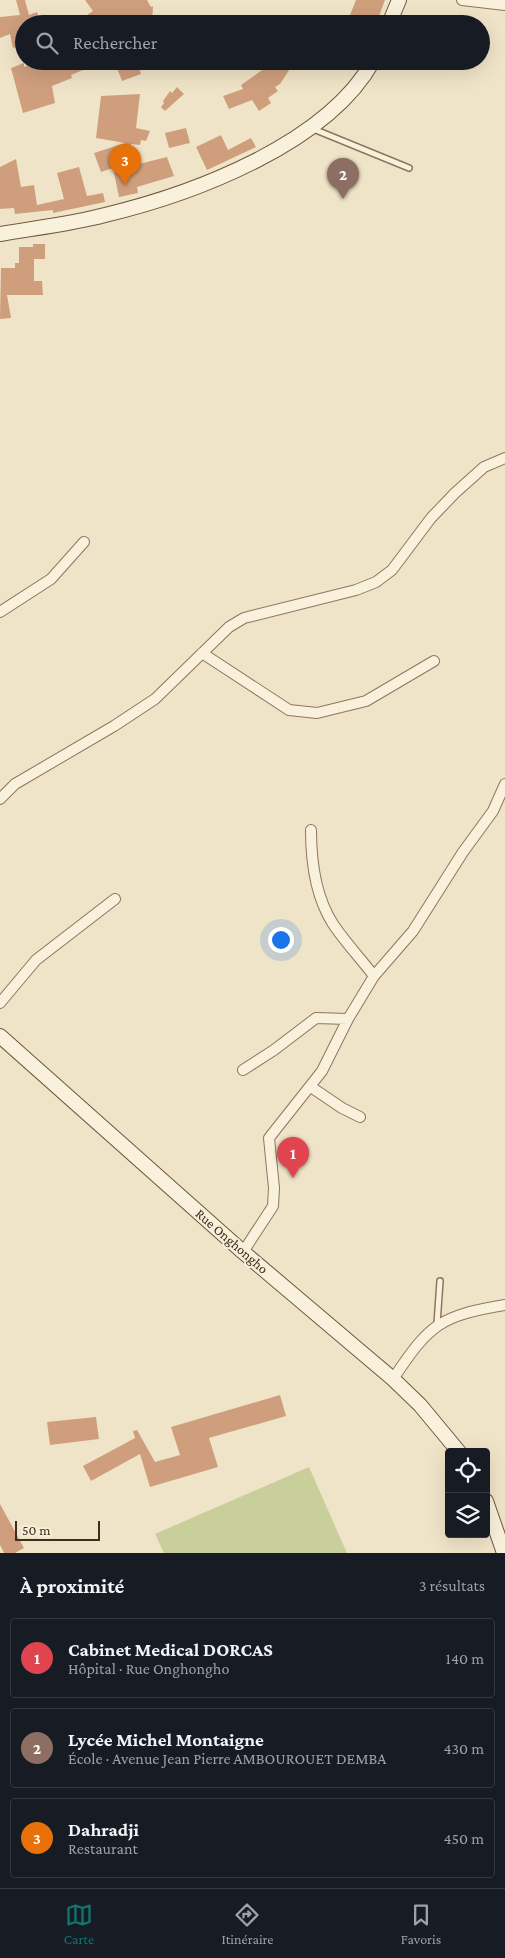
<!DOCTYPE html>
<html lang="fr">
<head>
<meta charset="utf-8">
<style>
	:root { --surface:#171b24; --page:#242831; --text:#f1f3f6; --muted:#9ea1a6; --line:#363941; --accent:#0f766e }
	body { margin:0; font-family:"Crimson Pro",serif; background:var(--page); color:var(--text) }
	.controls { position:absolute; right:15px; bottom:15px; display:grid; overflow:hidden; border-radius:5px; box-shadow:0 5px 20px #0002 }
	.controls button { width:45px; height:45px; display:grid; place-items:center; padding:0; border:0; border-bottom:1px solid var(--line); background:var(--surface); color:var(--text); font:25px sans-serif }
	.scale { position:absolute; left:15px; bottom:12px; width:85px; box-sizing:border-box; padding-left:5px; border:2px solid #3d2e20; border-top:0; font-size:14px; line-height:18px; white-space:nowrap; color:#3d2e20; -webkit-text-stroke:4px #f7eed8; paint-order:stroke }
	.you { position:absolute; left:280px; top:939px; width:18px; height:18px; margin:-12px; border:4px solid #fff; border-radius:50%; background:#1a73e8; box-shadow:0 0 0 8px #1a73e833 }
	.badge { display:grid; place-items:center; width:32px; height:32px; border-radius:50%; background:var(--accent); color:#fff; font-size:16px; font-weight:700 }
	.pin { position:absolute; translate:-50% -41px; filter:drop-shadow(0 1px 2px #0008) }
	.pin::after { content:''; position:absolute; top:26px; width:18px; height:15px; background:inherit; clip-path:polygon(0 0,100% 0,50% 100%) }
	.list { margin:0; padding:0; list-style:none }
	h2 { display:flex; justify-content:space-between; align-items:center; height:65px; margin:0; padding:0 20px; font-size:21px }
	h2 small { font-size:16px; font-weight:400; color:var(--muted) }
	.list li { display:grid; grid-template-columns:32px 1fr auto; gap:15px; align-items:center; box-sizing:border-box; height:80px; margin:0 10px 10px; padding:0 10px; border:1px solid var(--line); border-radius:5px }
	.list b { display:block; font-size:19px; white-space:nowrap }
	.list p { margin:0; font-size:16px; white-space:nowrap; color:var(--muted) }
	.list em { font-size:16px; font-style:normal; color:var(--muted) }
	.icon { flex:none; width:28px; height:28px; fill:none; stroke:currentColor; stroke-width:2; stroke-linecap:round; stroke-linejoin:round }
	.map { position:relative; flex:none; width:505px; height:1553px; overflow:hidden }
	.search { position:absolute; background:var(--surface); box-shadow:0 5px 20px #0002; left:15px; right:15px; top:15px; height:55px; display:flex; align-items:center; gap:12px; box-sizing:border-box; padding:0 18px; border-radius:28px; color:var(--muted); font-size:19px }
	.sheet { height:335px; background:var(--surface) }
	nav { display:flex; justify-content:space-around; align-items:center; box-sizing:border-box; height:70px; border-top:1px solid var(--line); background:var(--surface); font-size:14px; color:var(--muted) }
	nav a { display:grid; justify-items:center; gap:2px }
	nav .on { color:var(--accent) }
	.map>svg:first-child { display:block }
</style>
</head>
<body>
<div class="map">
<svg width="505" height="1553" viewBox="0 0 505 1553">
	<rect width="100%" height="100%" fill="#f0e4c8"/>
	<path fill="#c9cf9b" d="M 309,1467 L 347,1553 L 164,1553 L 155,1534 Z"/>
	<path fill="#cf9f7d" d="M 16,0 L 25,0 L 29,15 L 37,12 L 40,24 L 24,24 L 24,45 L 13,48 L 10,34 L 0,38 L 0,17 L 20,15 Z
		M 85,0 L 147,0 L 151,7 L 153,6 L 152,24 L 87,24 L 87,15 L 93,11 Z
		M 356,0 L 385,0 L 376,24 L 350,15 Z
		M 37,61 L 79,61 L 83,70 L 71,75 L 72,78 L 52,86 L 55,103 L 23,113 L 11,68 L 24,63 L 24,67 Z
		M 118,61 L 137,61 L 141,74 L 122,81 L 117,68 Z
		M 275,61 L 295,61 L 280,84 L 275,87 L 278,91 L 268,98 L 271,103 L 259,111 L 252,100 L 229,109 L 223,96 L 243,89 L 241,85 Z
		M 177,87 L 184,94 L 165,111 L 161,107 L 164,103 L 163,101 L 170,91 L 172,93 Z
		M 140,94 L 136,128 L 150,131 L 146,141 L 141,140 L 140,145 L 131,144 L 131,166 L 167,157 L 174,176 L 137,187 L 138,193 L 119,197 L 113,168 L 101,172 L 94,153 L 125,143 L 96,138 L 101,96 Z
		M 186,128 L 190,143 L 169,148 L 165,133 Z
		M 221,135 L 228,150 L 251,138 L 256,147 L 207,170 L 196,147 Z
		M 16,159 L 21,187 L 34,185 L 37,205 L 64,199 L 57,173 L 79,167 L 87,196 L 103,193 L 105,202 L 53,213 L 53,210 L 15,214 L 14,208 L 0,209 L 0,167 Z
		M 33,244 L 45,244 L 45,259 L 34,259 L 34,281 L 42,281 L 43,295 L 7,295 L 11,318 L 0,319 L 1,268 L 15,268 L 15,263 L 19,263 L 19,247 L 33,247 Z
		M 280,1395 L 286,1416 L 209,1438 L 218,1467 L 150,1487 L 140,1454 L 91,1481 L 83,1466 L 135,1438 L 133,1431 L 137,1430 L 155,1462 L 180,1455 L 171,1427 Z
		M 96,1417 L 99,1439 L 50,1445 L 47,1422 Z
		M 0,1504 L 24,1548 L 15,1553 L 4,1553 L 0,1545 Z"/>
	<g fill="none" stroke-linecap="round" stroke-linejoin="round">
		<g stroke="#8d765c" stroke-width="8">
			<path id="service" d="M 311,128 L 409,168
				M 437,1324 L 440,1281"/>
		</g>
		<g stroke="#8d765c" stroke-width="12">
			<path id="minor" d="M 462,0 L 505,5
				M 0,612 L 51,579 L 84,542
				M 202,653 L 289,710 L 317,713 L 366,701 L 434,661
				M 0,799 L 15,784 L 114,726 L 155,699 L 229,627 L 244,618 L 356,590 L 376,582 L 392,570 L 431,518 L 455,493 L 484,467 L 505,458
				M 311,830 C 311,862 315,896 333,924 C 345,942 361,959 374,976
				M 0,1003 L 36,960 L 115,899
				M 243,1070 L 274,1050 L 316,1018 L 348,1019
				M 311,1087 L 342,1108 L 360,1117
				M 243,1252 L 273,1206 L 274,1188 L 269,1138 L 322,1071 L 348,1019 L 374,976 L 413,931 L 463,852 L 493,811 L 505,784
				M 393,1379 C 430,1324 439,1316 505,1305"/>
		</g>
		<g stroke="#6f573f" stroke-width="16">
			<path id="secondary" d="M 389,24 L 399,0
				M 0,234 C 35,228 71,224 105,215 C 193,194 327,144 373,61
				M 0,1036 L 243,1252 L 393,1379 L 420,1405 L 459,1452
				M 486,1501 L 504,1553"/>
		</g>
		<use href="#service" stroke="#faf1dc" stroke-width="5"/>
		<use href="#minor" stroke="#faf1dc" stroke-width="10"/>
		<use href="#secondary" stroke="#faf1dc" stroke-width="14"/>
	</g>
	<g text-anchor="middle" stroke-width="4" stroke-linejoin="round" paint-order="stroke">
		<g font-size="14" fill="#3d2e20" stroke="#f7eed8">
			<text transform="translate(232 1241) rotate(41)" y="5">Rue Onghongho</text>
		</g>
	</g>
</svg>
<div class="controls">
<button><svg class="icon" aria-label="locate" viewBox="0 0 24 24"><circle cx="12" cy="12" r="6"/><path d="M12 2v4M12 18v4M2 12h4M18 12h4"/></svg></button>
<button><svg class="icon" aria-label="layers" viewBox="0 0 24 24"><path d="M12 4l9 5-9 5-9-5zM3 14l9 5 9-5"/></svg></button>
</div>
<div class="scale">50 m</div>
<div class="you"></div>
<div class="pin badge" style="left:293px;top:1178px;background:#e0444e">1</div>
<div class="pin badge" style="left:343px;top:199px;background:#8d6e63">2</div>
<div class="pin badge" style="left:125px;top:185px;background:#e8710a">3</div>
<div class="search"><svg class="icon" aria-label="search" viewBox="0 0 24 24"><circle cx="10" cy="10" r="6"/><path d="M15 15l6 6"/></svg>Rechercher</div>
</div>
<section class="sheet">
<h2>À proximité<small>3 résultats</small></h2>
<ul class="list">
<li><span class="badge" style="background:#e0444e">1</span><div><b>Cabinet Medical DORCAS</b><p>Hôpital · Rue Onghongho</p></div><em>140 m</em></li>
<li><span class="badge" style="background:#8d6e63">2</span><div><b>Lycée Michel Montaigne</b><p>École · Avenue Jean Pierre AMBOUROUET DEMBA</p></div><em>430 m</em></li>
<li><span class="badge" style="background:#e8710a">3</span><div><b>Dahradji</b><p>Restaurant</p></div><em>450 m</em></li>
</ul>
</section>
<nav>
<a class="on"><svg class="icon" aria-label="map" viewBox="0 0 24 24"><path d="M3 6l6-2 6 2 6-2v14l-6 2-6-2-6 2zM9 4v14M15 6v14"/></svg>Carte</a>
<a><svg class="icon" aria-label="directions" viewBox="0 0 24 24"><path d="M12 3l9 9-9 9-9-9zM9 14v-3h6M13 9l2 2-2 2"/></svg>Itinéraire</a>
<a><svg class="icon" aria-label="saved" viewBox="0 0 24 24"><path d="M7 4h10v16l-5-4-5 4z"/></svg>Favoris</a>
</nav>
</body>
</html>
